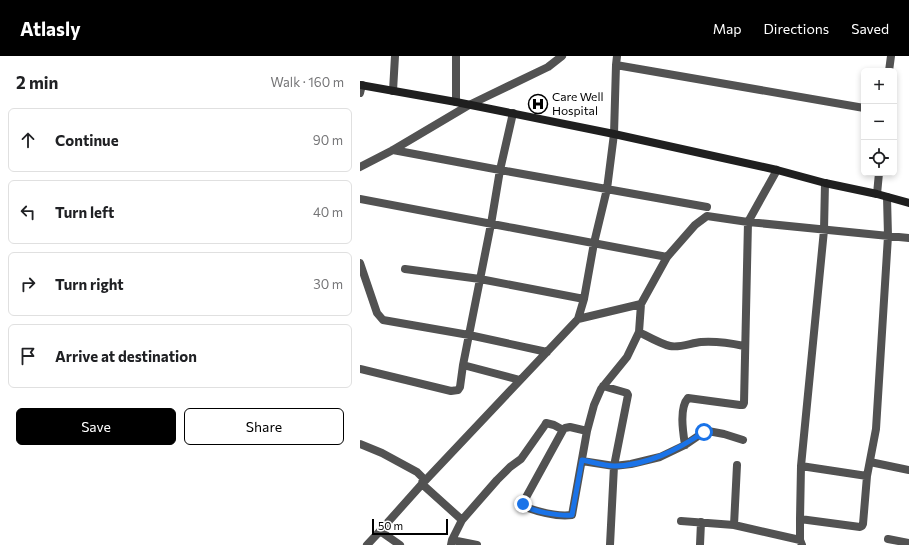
<!DOCTYPE html>
<html lang="en">
<head>
<meta charset="utf-8">
<style>
	:root { --surface:#fff; --page:#f2f2f2; --text:#202124; --muted:#757577; --line:#e0e0e0; --accent:#000 }
	body { margin:0; font-family:Commissioner,sans-serif; background:var(--page); color:var(--text) }
	.controls { position:absolute; right:12px; top:12px; display:grid; overflow:hidden; border-radius:6px; box-shadow:0 2px 6px #0003 }
	.controls button { width:36px; height:36px; display:grid; place-items:center; padding:0; border:0; border-bottom:1px solid var(--line); background:var(--surface); color:var(--text); font:20px sans-serif }
	.scale { position:absolute; left:12px; bottom:10px; width:76px; box-sizing:border-box; padding-left:4px; border:2px solid #000; border-top:0; font-size:11px; line-height:14px; white-space:nowrap; color:#000; -webkit-text-stroke:3px #fff; paint-order:stroke }
	.stop { position:absolute; width:12px; height:12px; margin:-9px; border:3px solid #1a73e8; border-radius:50%; background:#fff }
	.stop.end { background:#1a73e8; border-color:#fff; box-shadow:0 1px 4px #0008 }
	.list { margin:0; padding:0; list-style:none }
	h2 { display:flex; justify-content:space-between; align-items:center; height:52px; margin:0; padding:0 16px; font-size:17px }
	h2 small { font-size:13px; font-weight:400; color:var(--muted) }
	.list li { display:grid; grid-template-columns:26px 1fr auto; gap:12px; align-items:center; box-sizing:border-box; height:64px; margin:0 8px 8px; padding:0 8px; border:1px solid var(--line); border-radius:6px }
	.list b { display:block; font-size:15px; white-space:nowrap }
	.list em { font-size:13px; font-style:normal; color:var(--muted) }
	.actions { display:flex; gap:8px; padding:12px 16px }
	.actions a { flex:1; padding:9px 0; border:1px solid var(--accent); border-radius:6px; text-align:center; font-size:14px; color:var(--accent) }
	.actions .main { background:var(--accent); color:#fff }
	.icon { flex:none; width:22px; height:22px; fill:none; stroke:currentColor; stroke-width:2; stroke-linecap:round; stroke-linejoin:round }
	.map { position:relative; flex:none; width:549px; height:489px; overflow:hidden }
	header { display:flex; align-items:center; gap:24px; box-sizing:border-box; height:56px; padding:0 20px; background:var(--accent); color:#fff }
	header strong { font-size:19px }
	nav { display:flex; gap:22px; margin-inline-start:auto; font-size:14px }
	main { display:flex }
	aside { flex:1; background:var(--surface) }
	.map>svg:first-child { display:block }
</style>
</head>
<body>
<header>
<strong>Atlasly</strong>
<nav><a>Map</a><a>Directions</a><a>Saved</a></nav>
</header>
<main>
<aside>
<h2>2 min<small>Walk · 160 m</small></h2>
<ul class="list">
<li><svg class="icon" aria-label="ahead" viewBox="0 0 24 24"><path d="M12 20V5M6 11l6-6 6 6"/></svg><div><b>Continue</b></div><em>90 m</em></li>
<li><svg class="icon" aria-label="left" viewBox="0 0 24 24"><path d="M17 20v-9H6M10 6l-5 5 5 5"/></svg><div><b>Turn left</b></div><em>40 m</em></li>
<li><svg class="icon" aria-label="right" viewBox="0 0 24 24"><path d="M7 20v-9h11M14 6l5 5-5 5"/></svg><div><b>Turn right</b></div><em>30 m</em></li>
<li><svg class="icon" aria-label="arrive" viewBox="0 0 24 24"><path d="M6 21V4h12l-3 4 3 4H6"/></svg><div><b>Arrive at destination</b></div></li>
</ul>
<div class="actions"><a class="main">Save</a><a>Share</a></div>
</aside>
<div class="map">
<svg width="549" height="489" viewBox="0 0 549 489">
	<rect width="100%" height="100%" fill="#fff"/>
	<g fill="none" stroke-linecap="round" stroke-linejoin="round">
		<path stroke="#525252" stroke-width="8" d="M 256,9 L 504,52
			M 529,15 L 531,0
			M 33,35 L 35,0
			M 0,37 L 2,29
			M 96,46 L 96,0
			M 33,94 L 140,114 L 347,151
			M 0,111 L 33,94 L 109,49 L 188,11 L 202,0
			M 517,138 L 519,117
			M 0,143 C 102,163 205,181 307,201
			M 0,207 L 17,257 L 23,264 L 109,279 L 187,296
			M 45,213 L 120,223 L 224,243
			M 218,263 L 281,248 L 307,201 L 335,169 L 347,160 L 388,166 L 549,182
			M 279,276 C 287,280 301,288 310,290 C 320,292 331,287 341,286 C 356,285 370,287 384,290
			M 103,309 L 160,324
			M 0,313 L 91,335 L 98,334 L 100,331 L 103,309 L 131,168 L 140,114 L 153,57
			M 243,330 L 267,337 L 268,339 L 254,410 L 250,489
			M 227,375 L 210,371 L 205,372 L 203,374 L 164,445 L 163,448 L 165,451 C 179,456 197,461 212,459 L 227,375 L 234,349 L 241,333 L 267,301 L 279,276 L 281,248
			M 0,388 L 22,397 L 57,416 L 63,422 L 62,428 L 102,464
			M 325,389 C 323,376 319,352 328,342 L 380,349 L 383,349 L 384,347 L 388,166 L 417,114
			M 222,405 L 254,410 L 271,408 L 300,401 L 325,389 L 344,376 L 348,375 L 364,378 L 383,384
			M 510,406 L 549,414
			M 377,409 L 374,469 L 440,484
			M 441,410 L 507,420
			M 440,463 L 500,471 L 502,470 L 503,468 L 507,420 L 516,373 L 528,180 L 527,141
			M 321,465 L 374,469
			M 20,475 L 40,489
			M 528,483 L 549,487
			M 92,484 L 117,489
			M 7,489 L 20,475 L 62,428 L 218,263 L 224,243 L 234,187 L 247,133 L 254,78 L 256,9 L 257,0
			M 91,489 L 92,484 L 102,464 L 137,424 L 150,411 L 161,403 L 185,369 L 186,367 L 194,369 L 203,374
			M 340,489 L 341,466
			M 442,489 L 440,484 L 440,463 L 441,410 L 464,174 L 465,127"/>
		<path stroke="#1f1f1f" stroke-width="8" d="M 0,29 L 96,46 L 254,78 L 417,114 L 465,127 L 517,138 L 549,147"/>
	</g>
	<g fill="none" stroke-linecap="round" stroke-linejoin="round">
		<path stroke="#1a73e8" stroke-width="5" d="M 163,448 C 170,456 201,460 212,459 L 222,404 C 232,406 245,410 255,410 C 288,409 317,394 344,376"/>
	</g>
	<defs>
		<g id="hospital-ring" transform="scale(1)"><circle r="9.5" fill="#fff" stroke="#000" stroke-width="1.5"/><path d="M-5-5h3v3.5h4V-5h3V5h-3V1.5h-4V5h-3Z" fill="#000"/></g>
	</defs>
	<g fill-rule="evenodd">
		<use href="#hospital-ring" x="178" y="48"/>
	</g>
	<g text-anchor="middle" stroke-width="3.5" stroke-linejoin="round" paint-order="stroke">
		<g font-size="12" fill="#000" stroke="#fff" text-anchor="start">
			<text x="192" y="45">Care Well<tspan x="192" dy="14">Hospital</tspan></text>
		</g>
	</g>
</svg>
<div class="controls">
<button>+</button>
<button>−</button>
<button><svg class="icon" aria-label="locate" viewBox="0 0 24 24"><circle cx="12" cy="12" r="6"/><path d="M12 2v4M12 18v4M2 12h4M18 12h4"/></svg></button>
</div>
<div class="scale">50 m</div>
<div class="stop" style="left:344px;top:376px"></div>
<div class="stop end" style="left:163px;top:448px"></div>
</div>
</main>
</body>
</html>
